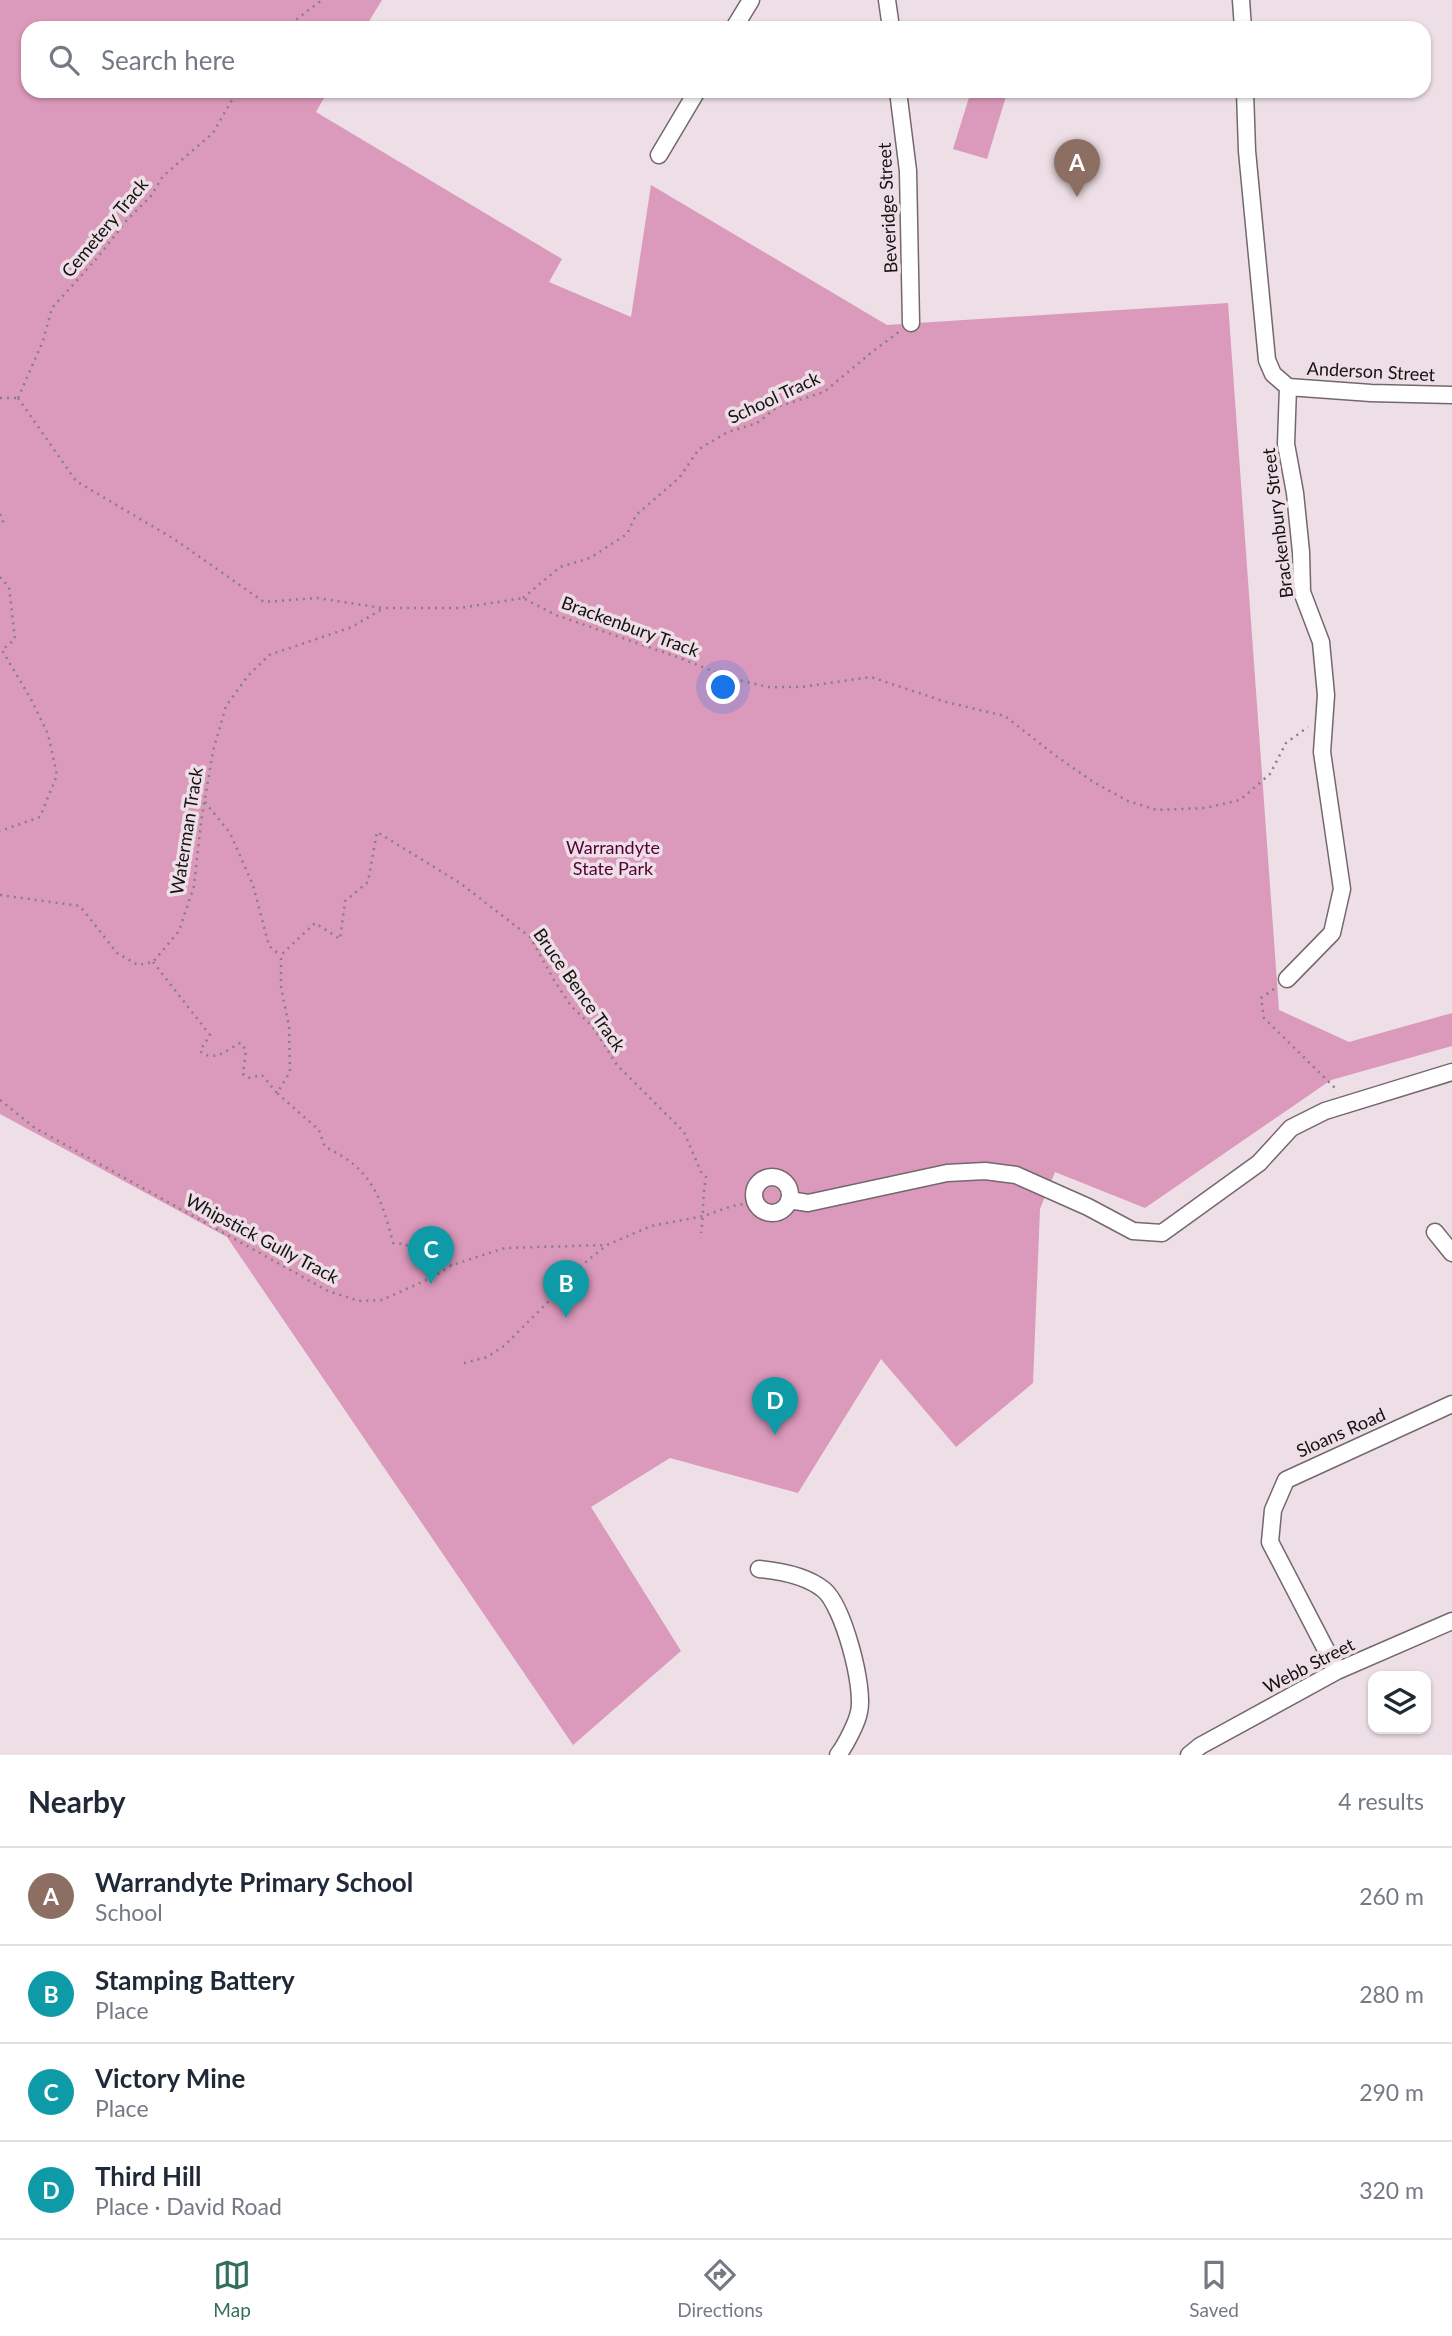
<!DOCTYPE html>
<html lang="en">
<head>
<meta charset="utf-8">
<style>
	:root { --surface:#fff; --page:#f2f2f3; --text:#1f2937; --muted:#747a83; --line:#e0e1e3; --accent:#316f5c }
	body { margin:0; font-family:Lato,sans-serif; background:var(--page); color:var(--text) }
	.controls { position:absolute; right:21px; bottom:21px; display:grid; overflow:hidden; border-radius:14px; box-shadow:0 2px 5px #0004 }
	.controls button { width:63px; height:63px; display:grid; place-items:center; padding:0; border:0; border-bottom:2px solid var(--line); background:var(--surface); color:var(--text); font:35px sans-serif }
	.you { position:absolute; left:724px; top:688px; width:24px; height:24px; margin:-18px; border:5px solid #fff; border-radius:50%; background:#1a73e8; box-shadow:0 0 0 10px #1a73e833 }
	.badge { display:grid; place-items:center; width:46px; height:46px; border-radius:50%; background:var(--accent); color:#fff; font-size:23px; font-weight:700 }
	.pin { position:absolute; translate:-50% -58px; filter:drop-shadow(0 2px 4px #0008) }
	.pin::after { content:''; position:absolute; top:37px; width:24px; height:21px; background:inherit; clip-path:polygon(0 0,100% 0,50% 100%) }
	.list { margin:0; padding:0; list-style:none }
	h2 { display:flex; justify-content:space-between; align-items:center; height:91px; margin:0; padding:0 28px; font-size:30px }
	h2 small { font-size:23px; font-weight:400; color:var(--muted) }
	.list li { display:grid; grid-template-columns:46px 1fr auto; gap:21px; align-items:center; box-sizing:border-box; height:98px; padding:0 28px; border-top:2px solid var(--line) }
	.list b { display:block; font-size:26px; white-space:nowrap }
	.list p { margin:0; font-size:23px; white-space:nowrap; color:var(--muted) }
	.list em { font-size:23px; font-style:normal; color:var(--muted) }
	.icon { flex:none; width:38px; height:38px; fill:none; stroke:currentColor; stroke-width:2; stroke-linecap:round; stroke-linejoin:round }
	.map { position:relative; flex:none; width:1452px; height:1755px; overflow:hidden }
	.search { position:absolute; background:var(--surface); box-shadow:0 2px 5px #0004; left:21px; right:21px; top:21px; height:77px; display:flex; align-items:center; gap:18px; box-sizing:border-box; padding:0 24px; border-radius:21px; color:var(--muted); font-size:26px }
	.sheet { height:483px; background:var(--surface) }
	nav { display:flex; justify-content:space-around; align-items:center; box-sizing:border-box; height:98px; border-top:2px solid var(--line); background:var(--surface); font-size:19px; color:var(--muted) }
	nav a { display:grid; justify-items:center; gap:4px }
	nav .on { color:var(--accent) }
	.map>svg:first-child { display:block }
</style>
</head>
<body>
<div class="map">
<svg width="1452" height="1755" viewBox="0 0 1452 1755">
	<rect width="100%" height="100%" fill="#eddfe5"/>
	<path fill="#db99bc" d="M 0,0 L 382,0 L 365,28 L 28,28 L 28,91 L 328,91 L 316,112 L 562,259 L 549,282 L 631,317 L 651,185 L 887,325 L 1228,303 L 1279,1010 L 1349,1042 L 1452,1013 L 1452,1046 L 1331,1080 L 1145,1208 L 1055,1172 L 1040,1209 L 1033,1383 L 956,1447 L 881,1359 L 798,1493 L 670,1458 L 591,1507 L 681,1651 L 573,1745 L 227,1237 L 0,1114 Z
		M 971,91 L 1000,91 L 1007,93 L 987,159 L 953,149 Z"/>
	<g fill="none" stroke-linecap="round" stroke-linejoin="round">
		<g stroke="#74686e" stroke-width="19">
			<path id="minor" d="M 887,0 L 891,28
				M 1241,0 L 1243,28
				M 734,28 L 751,0
				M 898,91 L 908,171 L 911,323
				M 1245,91 L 1247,151 L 1267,360 L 1273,374 L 1288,387 L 1286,444 L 1295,493 L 1301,552 L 1302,592 L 1321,642 L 1326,695 L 1322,752 L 1342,889 L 1332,933 L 1287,979
				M 659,155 L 697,91
				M 1288,387 L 1371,393 L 1452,395
				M754 1195a18 18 0 1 1 36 0a18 18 0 1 1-36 0Z
				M 789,1200 L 808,1203 L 947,1173 L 985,1171 L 1016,1175 L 1088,1207 L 1133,1231 L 1162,1233 L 1259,1163 L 1291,1128 L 1325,1111 L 1452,1072
				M 1435,1232 L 1452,1253
				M 759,1569 C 780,1571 807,1576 824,1590 C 843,1606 865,1687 859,1712 C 857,1723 845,1746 838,1755
				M 1337,1671 L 1270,1542 L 1273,1510 L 1286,1480 L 1452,1404
				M 1189,1755 L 1200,1746 L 1337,1671 L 1452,1621"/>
		</g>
		<path stroke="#887f83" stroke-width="2.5" stroke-dasharray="2 5" stroke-linecap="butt" d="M 285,28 L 322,0
			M 0,398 L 18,398
			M 18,398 L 76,481 L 174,539 L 264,602 L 317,598 L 383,608 L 460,608 L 523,598 L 556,615 L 680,658 L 730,678 L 768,687 L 801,687 L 871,677 L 946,702 L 1005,716 L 1056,756 L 1095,783 L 1128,801 L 1157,810 L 1205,808 L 1240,800 L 1270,774 L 1286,743 L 1308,727
			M 18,398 L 43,341 L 52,308 L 98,257 L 127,220 L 151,196 L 163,176 L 213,133 L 237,91
			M 0,514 L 3,521 L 0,527
			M 0,577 L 9,587 L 15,639 L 2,650 L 32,701 L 48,734 L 57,775 L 40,817 L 0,831
			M 523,598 L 560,567 L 590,558 L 627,534 L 636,515 L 679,478 L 699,449 L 728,432 L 757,423 L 777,407 L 824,392 L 872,352 L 900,331
			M 205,802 L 230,833 L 253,885 L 269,946 L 280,955
			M 0,895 L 80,906 L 117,953 L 138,965 L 153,962 L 179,931 L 194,886 L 201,822 L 213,751 L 226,706 L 247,677 L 269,655 L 352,627 L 382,609
			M 153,962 L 210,1035 L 200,1051 C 213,1063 227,1050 240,1043 L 246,1050 L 243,1074 L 248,1078 L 262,1075 L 277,1093
			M 1274,989 L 1261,998 L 1264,1018 L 1338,1091
			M 0,1100 L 35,1128 L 328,1291 L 359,1301 L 382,1300 L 433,1277 L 452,1265 L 505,1248 L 607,1245 L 651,1226 L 704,1216 L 732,1206 L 755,1202
			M 452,1265 L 423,1257 L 405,1244 L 393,1243 C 381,1196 371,1168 325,1147 L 319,1130 L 277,1093 L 290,1072 L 289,1026 L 281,987 L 281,955 L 315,923 L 340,939 L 345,901 L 368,882 L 377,832 L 460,883 L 530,937 L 554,980 L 571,1006 L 592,1026 L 617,1065 L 684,1132 L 701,1172 L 706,1177 C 702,1196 704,1214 701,1233
			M 464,1363 L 487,1357 L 504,1346 L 561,1289 L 572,1273 L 607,1245"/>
		<use href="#minor" stroke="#fff" stroke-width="16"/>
	</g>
	<g text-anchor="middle" stroke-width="7" stroke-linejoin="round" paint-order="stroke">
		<g font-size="18" fill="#151113" stroke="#eddfe5">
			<text transform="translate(888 208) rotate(-93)" y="6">Beveridge Street</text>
			<text transform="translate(105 228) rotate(-50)" y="6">Cemetery Track</text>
			<text transform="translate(1371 372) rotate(3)" y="6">Anderson Street</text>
			<text transform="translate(774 398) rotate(-25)" y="6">School Track</text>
			<text transform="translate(1278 523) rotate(-97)" y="6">Brackenbury Street</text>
			<text transform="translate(630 627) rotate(20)" y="6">Brackenbury Track</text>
			<text transform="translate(187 831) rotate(-81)" y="6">Waterman Track</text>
			<text transform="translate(579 990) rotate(55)" y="6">Bruce Bence Track</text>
			<text transform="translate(262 1239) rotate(28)" y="6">Whipstick Gully Track</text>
			<text transform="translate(1341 1433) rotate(-24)" y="6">Sloans Road</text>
			<text transform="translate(1309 1666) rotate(-27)" y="6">Webb Street</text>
		</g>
		<g font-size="18" fill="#530038" stroke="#eddfe5">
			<text x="613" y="854">Warrandyte<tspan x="613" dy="21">State Park</tspan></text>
		</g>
	</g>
</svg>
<div class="controls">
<button><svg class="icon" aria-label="layers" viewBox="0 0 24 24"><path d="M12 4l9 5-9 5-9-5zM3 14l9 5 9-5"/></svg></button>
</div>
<div class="you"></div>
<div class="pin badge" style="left:1077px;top:197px;background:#8d6e63">A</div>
<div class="pin badge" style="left:566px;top:1318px;background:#0f9aa8">B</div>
<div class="pin badge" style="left:431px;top:1284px;background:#0f9aa8">C</div>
<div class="pin badge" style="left:775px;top:1435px;background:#0f9aa8">D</div>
<div class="search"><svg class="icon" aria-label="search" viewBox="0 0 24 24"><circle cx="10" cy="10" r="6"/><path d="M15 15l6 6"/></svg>Search here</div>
</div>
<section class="sheet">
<h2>Nearby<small>4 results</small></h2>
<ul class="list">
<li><span class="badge" style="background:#8d6e63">A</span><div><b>Warrandyte Primary School</b><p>School</p></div><em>260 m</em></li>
<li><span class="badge" style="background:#0f9aa8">B</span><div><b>Stamping Battery</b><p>Place</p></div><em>280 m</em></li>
<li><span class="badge" style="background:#0f9aa8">C</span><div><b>Victory Mine</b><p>Place</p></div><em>290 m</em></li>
<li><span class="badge" style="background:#0f9aa8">D</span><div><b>Third Hill</b><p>Place · David Road</p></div><em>320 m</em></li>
</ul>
</section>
<nav>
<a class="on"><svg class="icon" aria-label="map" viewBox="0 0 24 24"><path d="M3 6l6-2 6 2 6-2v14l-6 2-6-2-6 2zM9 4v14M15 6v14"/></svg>Map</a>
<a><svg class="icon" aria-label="directions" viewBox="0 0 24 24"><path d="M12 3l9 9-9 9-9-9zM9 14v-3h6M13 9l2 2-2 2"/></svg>Directions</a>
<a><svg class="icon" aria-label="saved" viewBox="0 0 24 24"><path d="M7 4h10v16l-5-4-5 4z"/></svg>Saved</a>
</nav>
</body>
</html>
